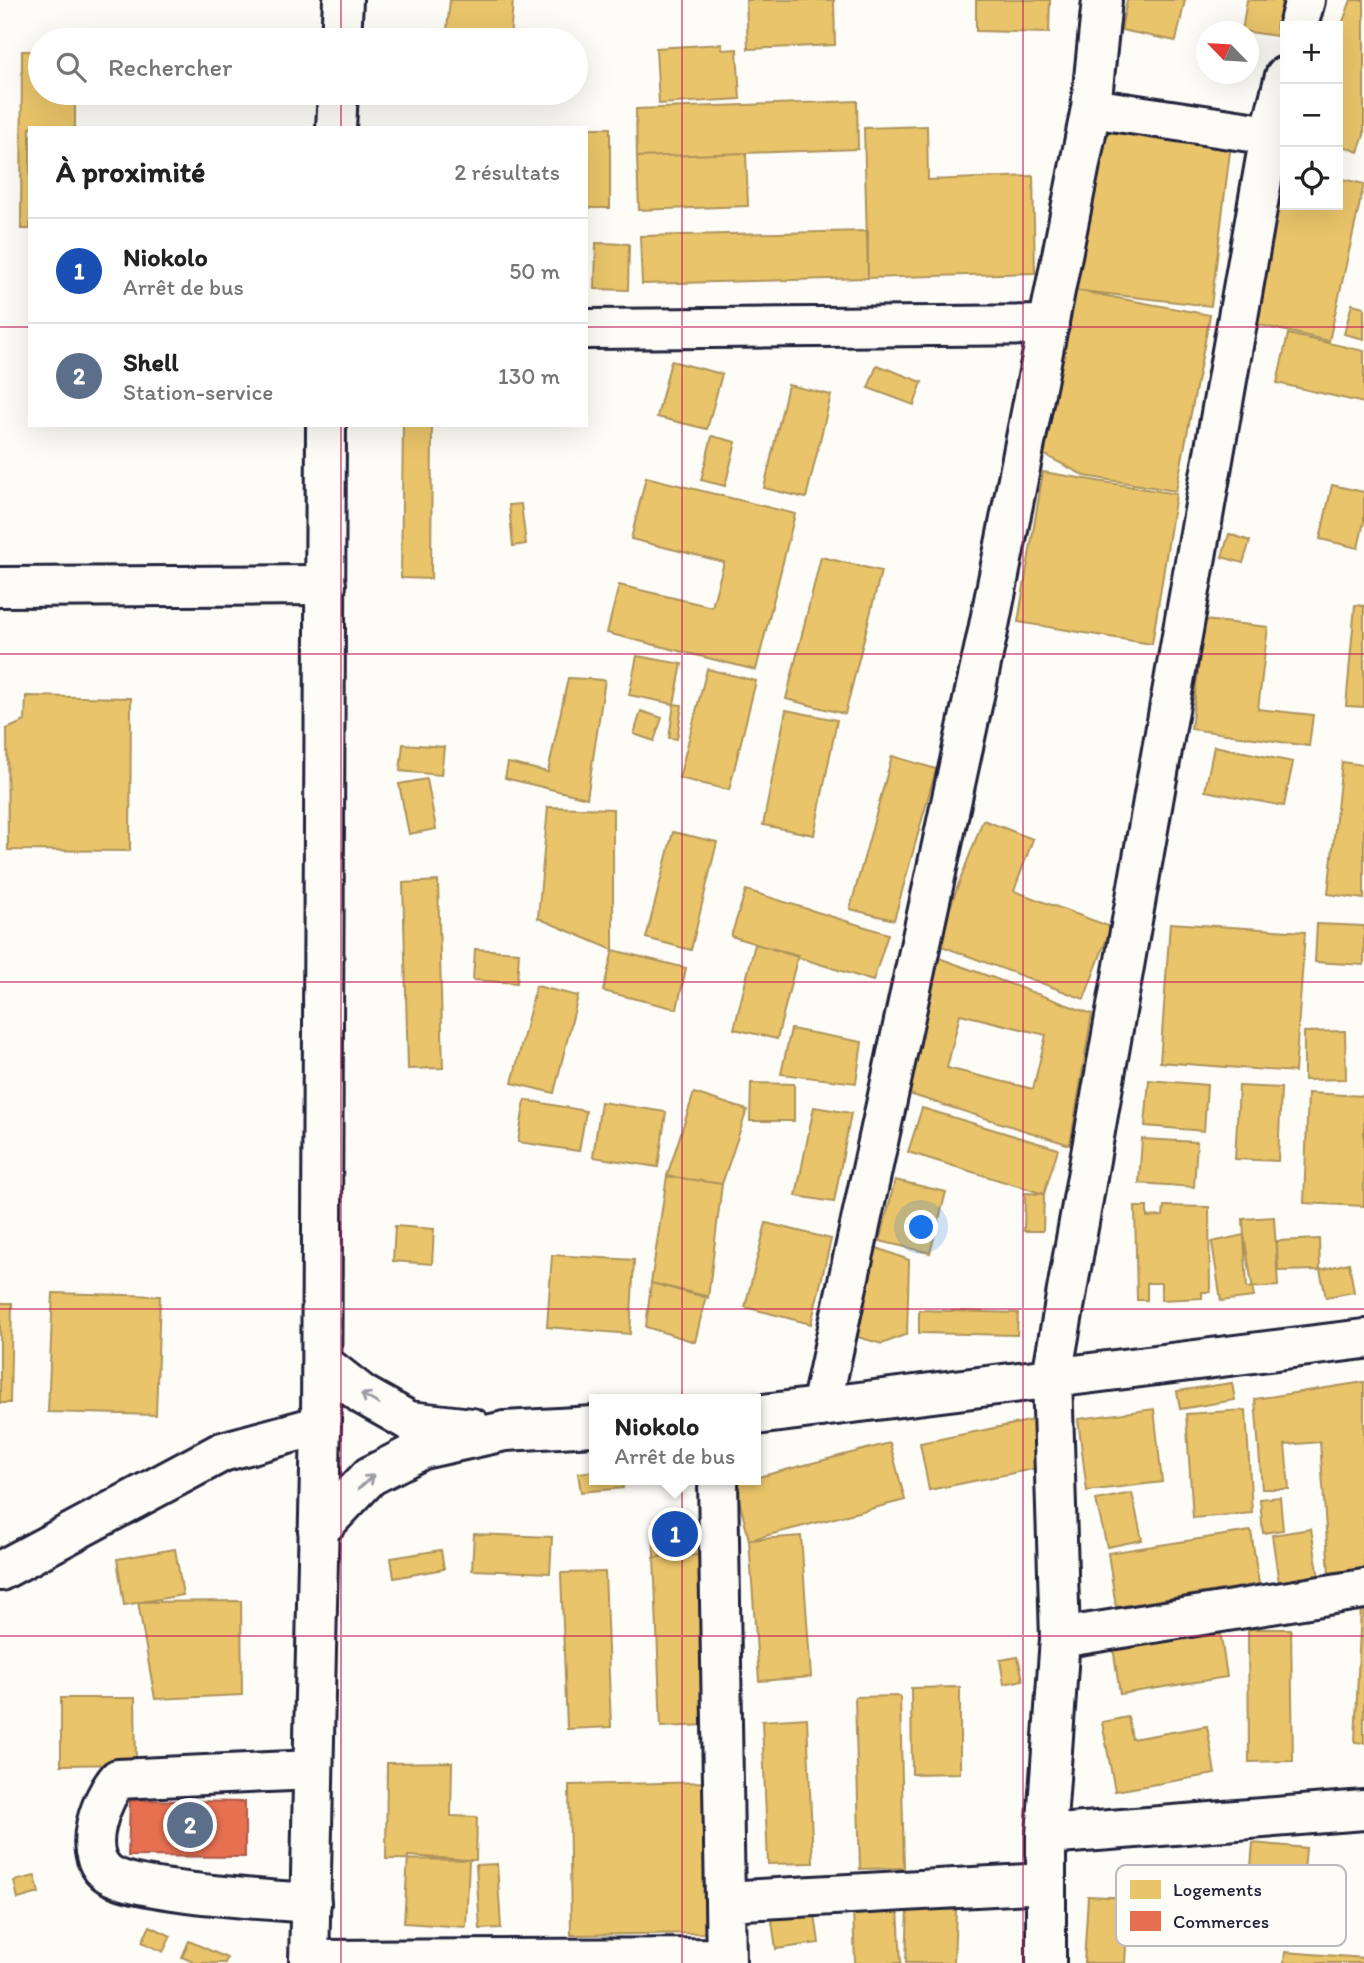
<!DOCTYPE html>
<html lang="fr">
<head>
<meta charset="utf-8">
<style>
	:root { --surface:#fff; --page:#f6f6f6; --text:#222; --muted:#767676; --line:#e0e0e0; --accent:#b45309 }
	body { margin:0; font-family:Itim,sans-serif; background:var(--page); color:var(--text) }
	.controls { position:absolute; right:21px; top:21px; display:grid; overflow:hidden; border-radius:0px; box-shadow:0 7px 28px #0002 }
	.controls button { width:63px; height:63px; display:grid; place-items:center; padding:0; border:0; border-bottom:2px solid var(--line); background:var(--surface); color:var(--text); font:35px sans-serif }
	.compass { position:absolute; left:1196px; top:21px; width:63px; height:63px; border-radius:50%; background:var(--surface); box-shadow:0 7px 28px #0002; rotate:295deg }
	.you { position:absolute; left:922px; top:1228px; width:24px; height:24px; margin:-18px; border:5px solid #fff; border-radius:50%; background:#1a73e8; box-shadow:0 0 0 10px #1a73e833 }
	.badge { display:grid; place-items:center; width:46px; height:46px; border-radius:50%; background:var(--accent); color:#fff; font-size:23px; font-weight:700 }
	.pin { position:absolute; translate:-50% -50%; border:4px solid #fff; box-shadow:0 2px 7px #0006 }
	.popup { position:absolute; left:589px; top:1394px; width:172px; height:91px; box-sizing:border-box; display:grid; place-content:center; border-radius:0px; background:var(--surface); filter:drop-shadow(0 2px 5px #0005); font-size:23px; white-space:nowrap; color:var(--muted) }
	.popup b { font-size:26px; color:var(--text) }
	.popup::after { content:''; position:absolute; left:50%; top:100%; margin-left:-14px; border:14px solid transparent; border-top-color:var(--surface) }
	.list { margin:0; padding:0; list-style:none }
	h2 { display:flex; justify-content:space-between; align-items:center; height:91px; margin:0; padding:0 28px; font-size:30px }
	h2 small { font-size:23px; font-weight:400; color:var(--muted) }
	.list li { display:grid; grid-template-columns:46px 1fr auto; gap:21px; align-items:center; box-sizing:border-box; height:105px; padding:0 28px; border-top:2px solid var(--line) }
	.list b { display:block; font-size:26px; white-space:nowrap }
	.list p { margin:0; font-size:23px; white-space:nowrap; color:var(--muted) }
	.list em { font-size:23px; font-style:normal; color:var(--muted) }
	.icon { flex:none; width:38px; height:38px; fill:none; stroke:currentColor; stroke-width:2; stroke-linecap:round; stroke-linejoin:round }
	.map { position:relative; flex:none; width:1364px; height:1963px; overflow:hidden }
	.search { position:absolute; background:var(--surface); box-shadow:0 7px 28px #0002; left:28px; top:28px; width:560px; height:77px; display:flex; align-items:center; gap:18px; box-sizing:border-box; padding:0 24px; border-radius:38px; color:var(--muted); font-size:26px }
	.panel { position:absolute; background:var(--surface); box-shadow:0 7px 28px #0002; left:28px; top:126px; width:560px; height:301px; border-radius:0px }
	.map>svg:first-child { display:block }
</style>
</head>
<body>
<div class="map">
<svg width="1364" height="1963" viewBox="0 0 1364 1963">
	<rect width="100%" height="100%" fill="#fdfcf7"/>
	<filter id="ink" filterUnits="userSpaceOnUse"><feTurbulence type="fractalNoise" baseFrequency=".0143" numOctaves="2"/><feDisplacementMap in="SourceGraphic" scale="14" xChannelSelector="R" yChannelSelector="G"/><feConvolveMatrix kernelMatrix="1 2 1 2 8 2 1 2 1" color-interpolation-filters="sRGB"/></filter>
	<g filter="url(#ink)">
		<path fill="#e9c46a" stroke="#ad935c" stroke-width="2" fill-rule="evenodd" d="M 450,0 L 513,0 L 510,40 L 446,40 Z
			M 746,0 L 834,0 L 835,45 L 748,49 Z
			M 976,0 L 1050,0 L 1049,33 L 976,31 Z
			M 1127,0 L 1185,0 L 1176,41 L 1121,30 Z
			M 1247,0 L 1282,0 L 1277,36 L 1242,31 Z
			M 1351,0 L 1364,0 L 1364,135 L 1358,152 L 1338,144 L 1338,35 Z
			M 722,44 L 722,50 L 737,49 L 740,99 L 659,104 L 656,48 Z
			M 22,51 L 40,51 L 40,93 L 75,93 L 75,128 L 30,128 L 30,229 L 21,229 Z
			M 857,101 L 858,149 L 637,157 L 636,109 Z
			M 1094,119 L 1232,135 L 1211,306 L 1074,290 Z
			M 927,126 L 928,180 L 1033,176 L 1035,273 L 868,278 L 864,128 Z
			M 586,128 L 610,128 L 610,208 L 586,208 Z
			M 746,153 L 748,206 L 639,210 L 637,157 Z
			M 1279,165 L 1285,166 L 1285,205 L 1338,205 L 1338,178 L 1364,184 L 1329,341 L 1242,321 Z
			M 868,231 L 868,278 L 642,284 L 640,236 Z
			M 596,243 L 629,244 L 628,290 L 595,289 Z
			M 1074,290 L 1210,315 L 1176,491 L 1085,476 L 1043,454 Z
			M 1352,304 L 1364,307 L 1364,339 L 1344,334 Z
			M 1288,334 L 1364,351 L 1364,403 L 1277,383 Z
			M 671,361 L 722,374 L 707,429 L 657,417 Z
			M 877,365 L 922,382 L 914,405 L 868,388 Z
			M 788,385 L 831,395 L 806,498 L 764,488 Z
			M 403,425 L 432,425 L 431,579 L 401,578 Z
			M 712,436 L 736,442 L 725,486 L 701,480 Z
			M 1043,472 L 1176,494 L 1152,644 L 1018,622 Z
			M 646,477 L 795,514 L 756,670 L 607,633 L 619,585 L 712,607 L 724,562 L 631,539 Z
			M 1332,485 L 1364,492 L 1364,522 L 1358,548 L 1320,539 Z
			M 521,504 L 526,544 L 513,546 L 509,505 Z
			M 1229,534 L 1250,541 L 1243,563 L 1222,557 Z
			M 821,557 L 881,571 L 845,714 L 786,699 Z
			M 1355,605 L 1364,606 L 1364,707 L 1346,706 Z
			M 1204,620 L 1268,627 L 1258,709 L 1313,715 L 1309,746 L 1191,729 Z
			M 637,656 L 682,664 L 674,704 L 629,695 Z
			M 707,669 L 756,681 L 729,790 L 679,778 Z
			M 568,678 L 605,680 L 587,798 L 505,778 L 508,763 L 548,772 Z
			M 26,696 L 131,698 L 130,851 L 8,850 L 7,729 L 25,721 Z
			M 674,704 L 682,705 L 677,739 L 669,738 Z
			M 786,710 L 837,720 L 814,835 L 763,825 Z
			M 641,711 L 662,718 L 654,741 L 634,734 Z
			M 403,744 L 444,747 L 441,775 L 400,771 Z
			M 1214,746 L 1293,762 L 1284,806 L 1205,791 Z
			M 892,756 L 936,769 L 894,920 L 850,909 Z
			M 1342,762 L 1364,765 L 1364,899 L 1328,894 Z
			M 427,779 L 436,829 L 409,834 L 399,784 Z
			M 548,807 L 613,809 L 613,950 L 538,918 Z
			M 983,820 L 1033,839 L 1014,891 L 1111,927 L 1084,999 L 936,944 Z
			M 673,832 L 717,842 L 691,950 L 646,938 Z
			M 438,881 L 443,1068 L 408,1069 L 403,883 Z
			M 746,890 L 888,934 L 873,981 L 731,936 Z
			M 1170,923 L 1305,932 L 1295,1072 L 1160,1062 Z
			M 1317,924 L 1364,926 L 1364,965 L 1315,962 Z
			M 755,944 L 798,955 L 777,1039 L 734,1029 Z
			M 475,949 L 519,952 L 517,983 L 473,980 Z
			M 613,950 L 686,968 L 677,1009 L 603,991 Z
			M 939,958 L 1092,1014 L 1070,1145 L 900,1091 ZM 960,1014 L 1046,1035 L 1033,1089 L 947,1068 Z
			M 536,986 L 578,996 L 554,1093 L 512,1083 Z
			M 791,1029 L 862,1042 L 856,1083 L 781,1074 Z
			M 1345,1031 L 1346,1079 L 1304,1080 L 1304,1032 Z
			M 1149,1080 L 1207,1085 L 1204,1131 L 1145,1126 Z
			M 751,1083 L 794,1084 L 794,1121 L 750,1121 Z
			M 1239,1086 L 1281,1088 L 1278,1161 L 1235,1159 Z
			M 694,1093 L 747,1110 L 722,1184 L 667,1176 Z
			M 1308,1093 L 1364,1096 L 1364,1206 L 1304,1203 Z
			M 525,1100 L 586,1111 L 579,1151 L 518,1142 Z
			M 601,1102 L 666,1112 L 658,1167 L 593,1157 Z
			M 814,1107 L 851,1113 L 834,1202 L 796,1196 Z
			M 922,1108 L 1058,1149 L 1044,1194 L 908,1152 Z
			M 1142,1139 L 1197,1142 L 1194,1187 L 1139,1183 Z
			M 667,1176 L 722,1184 L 708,1298 L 651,1283 Z
			M 895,1180 L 946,1192 L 930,1253 L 880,1241 Z
			M 1025,1193 L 1044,1194 L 1043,1231 L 1024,1231 Z
			M 1164,1206 L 1209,1207 L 1210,1292 L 1202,1292 L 1202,1298 L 1161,1300 L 1161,1283 L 1147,1283 L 1147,1300 L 1137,1300 L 1135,1207 L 1147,1207 L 1147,1217 L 1163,1216 Z
			M 1274,1217 L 1278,1286 L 1247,1288 L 1243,1219 Z
			M 766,1223 L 831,1239 L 811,1324 L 745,1307 Z
			M 395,1226 L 434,1229 L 432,1264 L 393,1261 Z
			M 1244,1235 L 1254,1297 L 1221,1301 L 1212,1242 Z
			M 1319,1239 L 1320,1270 L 1278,1271 L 1277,1241 Z
			M 861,1242 L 909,1260 L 907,1334 L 882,1344 L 851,1335 Z
			M 552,1255 L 634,1260 L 630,1334 L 547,1327 Z
			M 1349,1263 L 1354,1292 L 1326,1297 L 1320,1270 Z
			M 651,1283 L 706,1296 L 695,1342 L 646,1327 Z
			M 53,1293 L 160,1296 L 156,1415 L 48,1412 Z
			M 0,1303 L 12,1303 L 10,1403 L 0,1403 Z
			M 919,1310 L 1018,1313 L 1017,1335 L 919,1333 Z
			M 1364,1382 L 1364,1568 L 1329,1573 L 1320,1442 L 1285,1445 L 1289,1489 L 1262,1489 L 1255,1399 Z
			M 1232,1383 L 1235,1400 L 1180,1409 L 1177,1391 Z
			M 1154,1409 L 1162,1482 L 1087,1491 L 1078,1419 Z
			M 1246,1410 L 1252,1513 L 1193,1518 L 1186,1414 Z
			M 1034,1420 L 1043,1467 L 929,1490 L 920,1443 Z
			M 890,1443 L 905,1500 L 749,1540 L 735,1483 Z
			M 594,1471 L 594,1480 L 622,1480 L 623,1488 L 581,1492 L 578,1473 Z
			M 1132,1493 L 1142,1540 L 1107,1547 L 1096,1500 Z
			M 1280,1497 L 1283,1530 L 1263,1533 L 1260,1499 Z
			M 702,1519 L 703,1555 L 654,1557 L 653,1521 Z
			M 1311,1529 L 1319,1577 L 1279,1583 L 1272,1535 Z
			M 1251,1531 L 1259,1584 L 1116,1607 L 1108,1553 Z
			M 474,1534 L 552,1537 L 550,1573 L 472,1570 Z
			M 801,1536 L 811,1677 L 759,1681 L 749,1540 Z
			M 175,1549 L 183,1595 L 124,1605 L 117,1559 Z
			M 441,1550 L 444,1569 L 394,1578 L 391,1558 Z
			M 703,1555 L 709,1725 L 661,1727 L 654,1557 Z
			M 605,1572 L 611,1727 L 567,1729 L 561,1573 Z
			M 241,1601 L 242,1695 L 155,1699 L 138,1602 Z
			M 1361,1606 L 1364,1606 L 1364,1743 L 1355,1742 Z
			M 1248,1629 L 1291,1629 L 1293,1761 L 1249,1762 Z
			M 1220,1630 L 1227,1677 L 1120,1694 L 1113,1647 Z
			M 1018,1657 L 1023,1680 L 1004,1684 L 1000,1660 Z
			M 960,1687 L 960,1773 L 912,1774 L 911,1688 Z
			M 900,1696 L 904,1868 L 860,1869 L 855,1697 Z
			M 61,1698 L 135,1698 L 136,1764 L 61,1765 Z
			M 1128,1717 L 1132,1739 L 1207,1726 L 1215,1774 L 1115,1791 L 1102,1722 Z
			M 807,1718 L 813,1863 L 768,1864 L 762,1721 Z
			M 452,1762 L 451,1816 L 477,1817 L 476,1860 L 386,1859 L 387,1763 Z
			M 711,1782 L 707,1933 L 571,1935 L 569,1785 Z
			M 1253,1843 L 1306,1848 L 1300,1916 L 1247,1913 Z
			M 408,1856 L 469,1860 L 466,1927 L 404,1923 Z
			M 497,1864 L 501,1928 L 480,1929 L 476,1865 Z
			M 35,1876 L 39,1893 L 18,1899 L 14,1881 Z
			M 1088,1896 L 1129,1898 L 1125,1963 L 1084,1963 Z
			M 814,1907 L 819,1943 L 776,1949 L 771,1914 Z
			M 898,1908 L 901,1963 L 855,1963 L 853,1911 Z
			M 908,1908 L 956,1910 L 954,1963 L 906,1963 Z
			M 150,1926 L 171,1936 L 163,1952 L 142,1942 Z
			M 189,1941 L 227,1958 L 225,1963 L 195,1963 L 182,1957 Z
			M 1285,1952 L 1364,1958 L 1364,1963 L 1284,1963 Z"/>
		<path fill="#e76f51" stroke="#ac584a" stroke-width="2" d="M 130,1800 L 245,1802 L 245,1857 L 128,1856 Z"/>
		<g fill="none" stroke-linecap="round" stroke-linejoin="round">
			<g stroke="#22223b" stroke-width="44">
				<path id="minor" d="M 1298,26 L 1305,0
					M 1091,108 L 1270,135
					M 586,329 L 1049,325
					M 0,587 L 326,585
					M 821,1407 L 988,631 L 1091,108 L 1102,0
					M 756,1415 L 1364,1339
					M 505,1431 L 594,1426
					M 718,1480 L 726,1963
					M 0,1571 L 222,1452 L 321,1425
					M 1060,1638 L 1364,1589
					M 1046,1835 L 1364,1810
					M 725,1901 L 1046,1883
					M 311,1903 C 274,1900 129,1892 106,1872 C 81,1850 101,1799 118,1779 L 313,1770
					M 309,1960 L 725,1958
					M 1046,1963 L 1046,1835 L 1060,1638 L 1052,1376 L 1270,135 L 1285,76"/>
			</g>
			<g stroke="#22223b" stroke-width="44">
				<path id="major" d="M 341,40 L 343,0
					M 336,128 L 338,93
					M 322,1363 L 363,1395 L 409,1421 L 472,1428
					M 318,1531 L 370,1476 L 423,1449 L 505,1431
					M 309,1963 L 321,1425 L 326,425"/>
			</g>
			<use href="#minor" stroke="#fdfcf7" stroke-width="38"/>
			<use href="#major" stroke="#fdfcf7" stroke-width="38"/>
		</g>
		<defs><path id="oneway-shaft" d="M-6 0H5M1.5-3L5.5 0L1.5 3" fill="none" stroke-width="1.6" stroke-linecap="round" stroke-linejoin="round" transform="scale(1.75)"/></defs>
		<g stroke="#9a9aa2">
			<use href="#oneway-shaft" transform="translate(370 1399) rotate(-149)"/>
			<use href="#oneway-shaft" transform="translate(366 1482) rotate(-42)"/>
		</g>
	</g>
	<path fill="none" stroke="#c2185b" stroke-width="2" stroke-opacity="0.55" d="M 341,0 L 341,40M 682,0 L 682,1963M 1023,0 L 1023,1963M 341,93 L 341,128M 0,327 L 30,327M 586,327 L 1364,327M 341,425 L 341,1963M 0,654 L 1364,654M 0,982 L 1364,982M 0,1309 L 1364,1309M 0,1636 L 1364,1636"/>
	<rect x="1116" y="1865" width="230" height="81" rx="10" fill="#fdfcf7" stroke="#bbbbbf" stroke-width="2"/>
	<rect x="1130" y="1880" width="31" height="19" fill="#e9c46a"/>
	<rect x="1130" y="1911" width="31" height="20" fill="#e76f51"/>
	<g font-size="19" fill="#22223b">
		<text x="1173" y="1896">Logements</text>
		<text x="1173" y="1928">Commerces</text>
	</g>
</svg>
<div class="controls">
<button>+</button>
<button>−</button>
<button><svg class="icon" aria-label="locate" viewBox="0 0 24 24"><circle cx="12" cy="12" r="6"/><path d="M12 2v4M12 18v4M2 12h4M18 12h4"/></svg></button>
</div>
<svg class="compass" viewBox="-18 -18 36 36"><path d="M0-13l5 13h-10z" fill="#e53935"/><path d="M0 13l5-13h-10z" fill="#767676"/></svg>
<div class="you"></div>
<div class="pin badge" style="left:675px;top:1534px;background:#1a4fb4">1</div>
<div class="popup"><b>Niokolo</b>Arrêt de bus</div>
<div class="pin badge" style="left:190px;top:1825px;background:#5c6f8a">2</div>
<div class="search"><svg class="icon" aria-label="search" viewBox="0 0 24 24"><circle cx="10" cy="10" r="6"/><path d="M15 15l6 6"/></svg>Rechercher</div>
<section class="panel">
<h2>À proximité<small>2 résultats</small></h2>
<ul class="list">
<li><span class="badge" style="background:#1a4fb4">1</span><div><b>Niokolo</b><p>Arrêt de bus</p></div><em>50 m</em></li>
<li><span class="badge" style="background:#5c6f8a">2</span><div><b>Shell</b><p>Station-service</p></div><em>130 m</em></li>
</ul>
</section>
</div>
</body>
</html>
